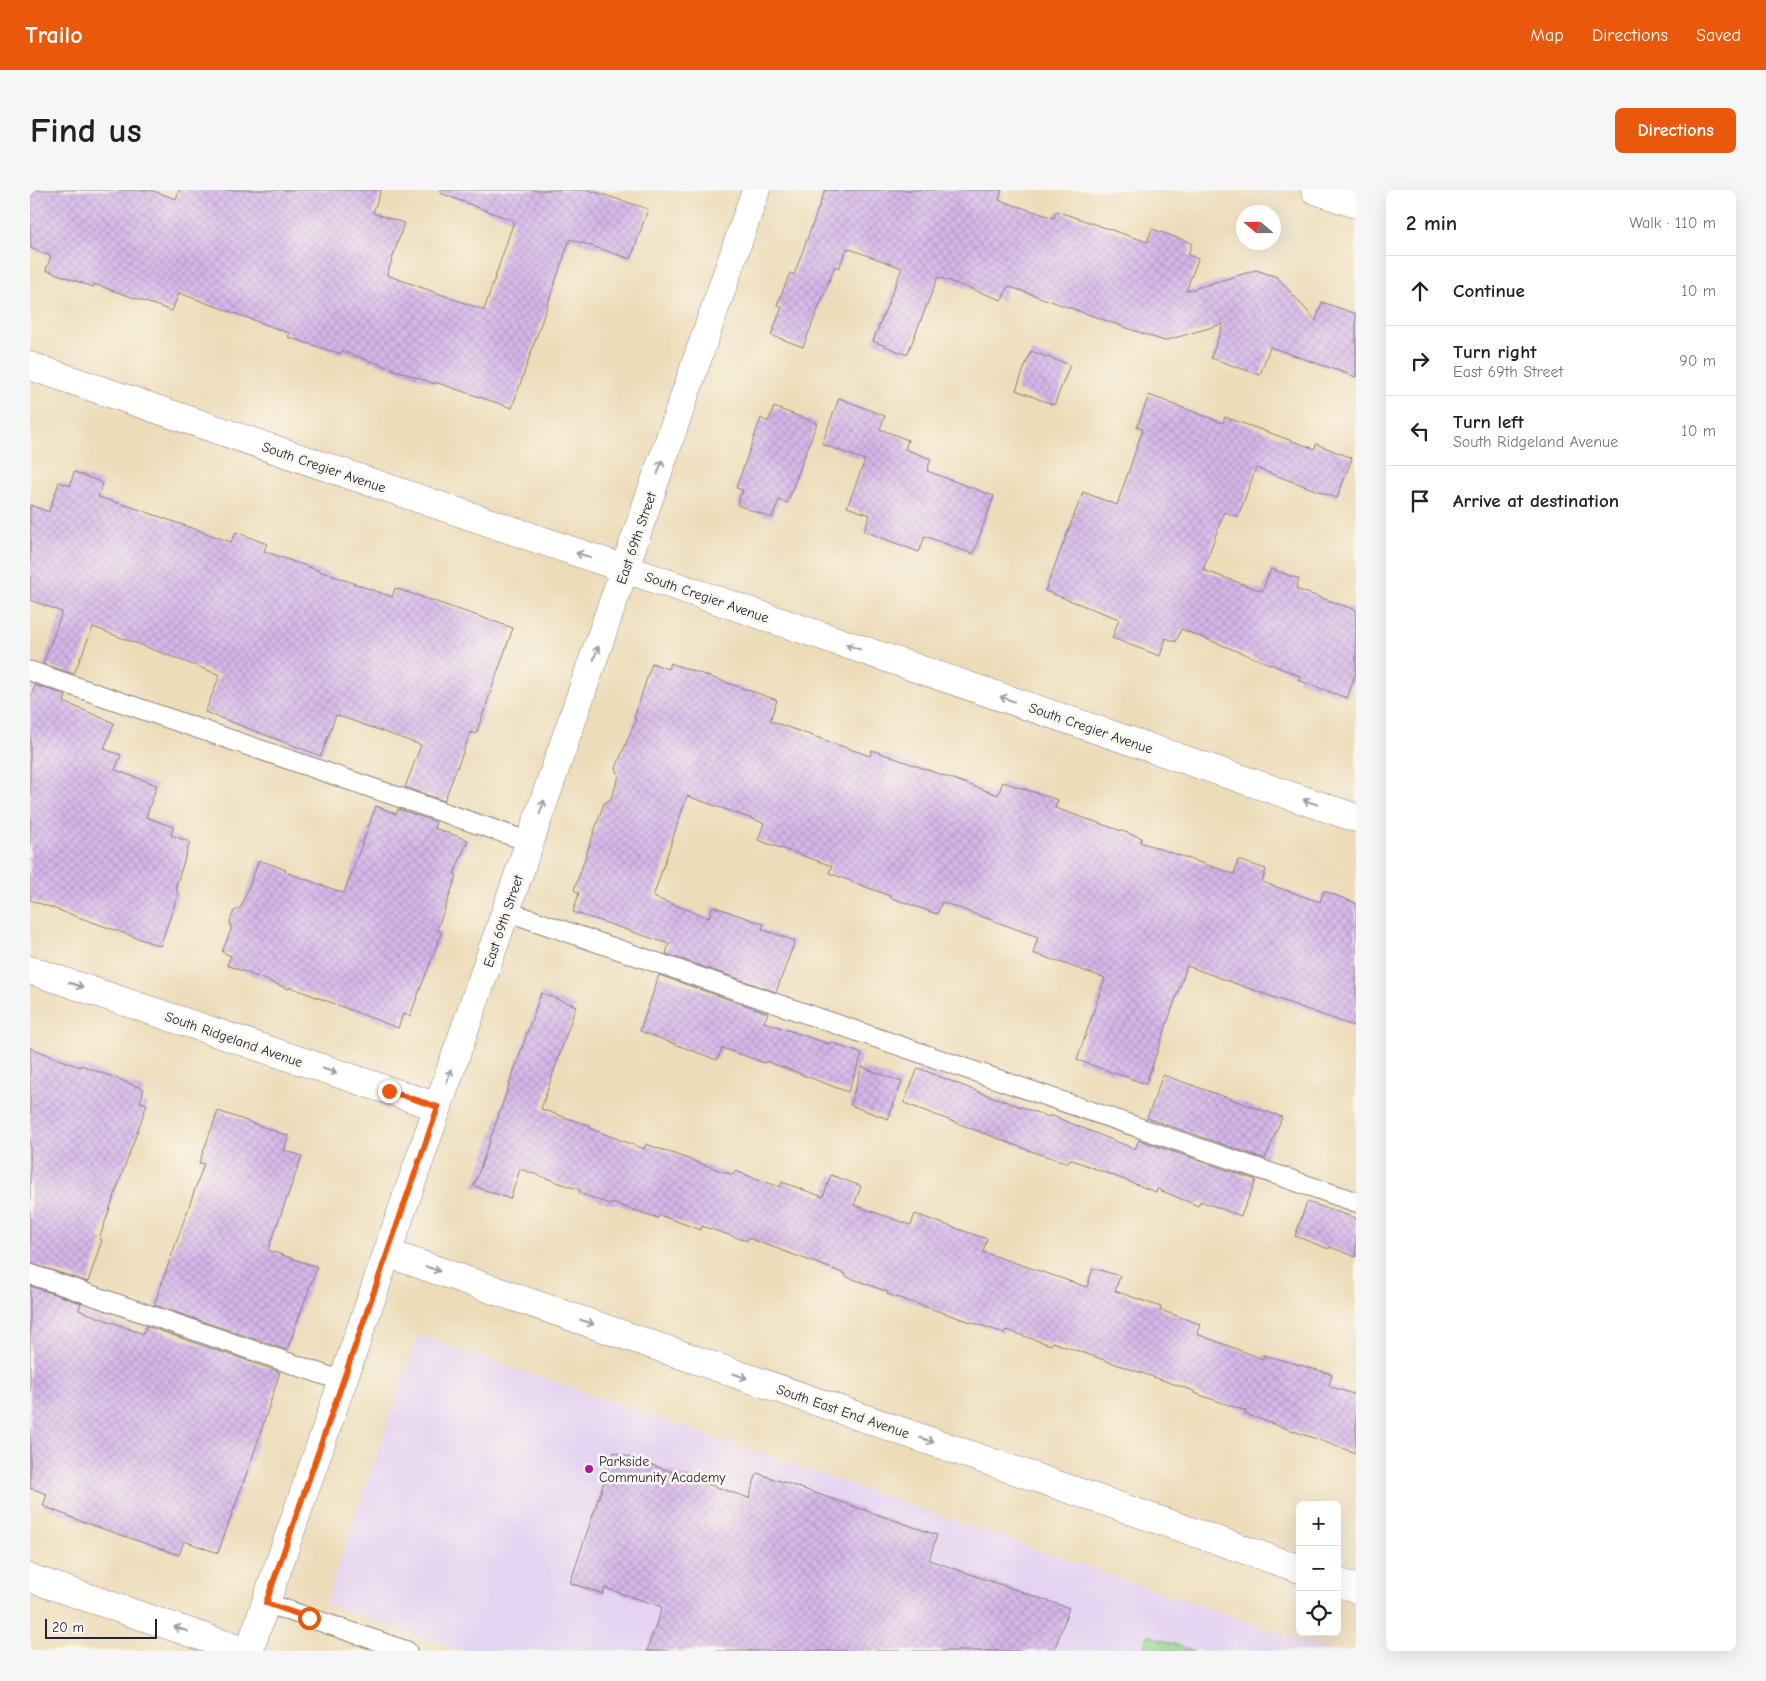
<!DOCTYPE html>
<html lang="en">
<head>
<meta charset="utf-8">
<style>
	:root { --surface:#fff; --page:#f6f6f6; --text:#222; --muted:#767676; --line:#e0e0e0; --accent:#ea580c }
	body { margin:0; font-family:"Comic Neue",sans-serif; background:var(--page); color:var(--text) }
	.controls { position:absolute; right:15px; bottom:15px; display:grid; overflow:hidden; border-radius:8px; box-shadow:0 5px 20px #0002 }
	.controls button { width:45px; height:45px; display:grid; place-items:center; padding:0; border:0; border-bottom:1px solid var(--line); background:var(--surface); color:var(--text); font:25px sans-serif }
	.compass { position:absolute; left:1206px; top:15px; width:45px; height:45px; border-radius:50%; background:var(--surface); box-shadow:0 5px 20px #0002; rotate:290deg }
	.scale { position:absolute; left:15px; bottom:12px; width:112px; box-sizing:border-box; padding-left:5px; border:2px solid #22223b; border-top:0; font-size:14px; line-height:18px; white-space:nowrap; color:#22223b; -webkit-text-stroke:4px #fbf7ec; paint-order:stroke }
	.stop { position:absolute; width:15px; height:15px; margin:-11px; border:4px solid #ea580c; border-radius:50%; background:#fff }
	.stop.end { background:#ea580c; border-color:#fff; box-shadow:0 1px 5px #0008 }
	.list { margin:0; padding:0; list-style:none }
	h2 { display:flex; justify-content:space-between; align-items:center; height:65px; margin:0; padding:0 20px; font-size:21px }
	h2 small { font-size:16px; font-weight:400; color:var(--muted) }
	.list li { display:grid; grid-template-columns:32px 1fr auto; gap:15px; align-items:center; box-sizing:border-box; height:70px; padding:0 20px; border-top:1px solid var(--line) }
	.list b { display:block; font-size:19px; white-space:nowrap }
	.list p { margin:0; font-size:16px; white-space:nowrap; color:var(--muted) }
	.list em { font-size:16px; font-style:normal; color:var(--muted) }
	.icon { flex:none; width:28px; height:28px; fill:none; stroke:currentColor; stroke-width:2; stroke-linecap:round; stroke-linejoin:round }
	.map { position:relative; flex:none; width:1326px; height:1461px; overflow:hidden; border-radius:8px }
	header { display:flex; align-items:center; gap:30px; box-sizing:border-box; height:70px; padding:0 25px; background:var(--accent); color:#fff }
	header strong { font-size:24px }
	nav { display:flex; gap:28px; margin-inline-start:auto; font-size:18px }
	.intro { display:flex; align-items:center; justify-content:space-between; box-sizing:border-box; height:120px; padding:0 30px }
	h1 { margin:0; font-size:35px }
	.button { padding:12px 22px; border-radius:8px; background:var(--accent); color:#fff; font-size:18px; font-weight:700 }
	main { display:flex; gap:30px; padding:0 30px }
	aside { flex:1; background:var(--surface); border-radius:8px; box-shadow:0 5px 20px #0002 }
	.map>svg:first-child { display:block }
</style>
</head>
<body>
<header>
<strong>Trailo</strong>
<nav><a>Map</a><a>Directions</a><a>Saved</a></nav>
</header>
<div class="intro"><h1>Find us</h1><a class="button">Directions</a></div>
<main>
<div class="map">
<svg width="1326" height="1461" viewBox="0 0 1326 1461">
	<defs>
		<pattern id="grass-dots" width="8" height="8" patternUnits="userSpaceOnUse" patternTransform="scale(1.25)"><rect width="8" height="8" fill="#92d68f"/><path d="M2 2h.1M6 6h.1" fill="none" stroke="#7eb77c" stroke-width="1.8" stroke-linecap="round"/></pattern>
		<pattern id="building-cross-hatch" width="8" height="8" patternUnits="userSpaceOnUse" patternTransform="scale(1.25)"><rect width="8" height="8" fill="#d6b6e9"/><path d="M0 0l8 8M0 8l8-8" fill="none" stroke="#b79cc9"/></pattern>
	</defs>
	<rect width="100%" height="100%" fill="#fbf7ec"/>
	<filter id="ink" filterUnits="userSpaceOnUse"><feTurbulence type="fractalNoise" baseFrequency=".02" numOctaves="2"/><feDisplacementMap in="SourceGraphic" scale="10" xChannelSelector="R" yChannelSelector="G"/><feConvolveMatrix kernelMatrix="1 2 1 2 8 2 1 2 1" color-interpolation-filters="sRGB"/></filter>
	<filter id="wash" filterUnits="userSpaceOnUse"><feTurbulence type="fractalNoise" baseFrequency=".0096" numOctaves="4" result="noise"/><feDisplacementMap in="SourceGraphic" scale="20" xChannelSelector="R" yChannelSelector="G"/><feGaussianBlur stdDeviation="1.12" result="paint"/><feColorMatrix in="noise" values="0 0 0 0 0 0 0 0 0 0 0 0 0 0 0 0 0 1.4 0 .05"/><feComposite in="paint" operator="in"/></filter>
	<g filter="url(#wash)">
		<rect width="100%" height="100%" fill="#eddcb9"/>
		<path fill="#e4d3f1" d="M 388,1145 L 1301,1461 L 432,1461 L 295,1414 Z"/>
		<path fill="url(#grass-dots)" stroke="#5a7c65" d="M 1118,1445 L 1165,1461 L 1113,1461 Z"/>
		<g id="blocks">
			<path fill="url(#building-cross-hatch)" d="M 0,0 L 121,0 L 146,9 L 149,0 L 351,0 L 343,23 L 374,33 L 357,85 L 454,120 L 484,31 L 410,3 L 411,0 L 559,0 L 618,19 L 601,69 L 540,49 L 482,218 L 405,192 L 405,194 L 312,161 L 311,164 L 258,147 L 259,143 L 149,103 L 142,121 L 64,94 L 63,97 L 16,80 L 21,66 L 0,58 Z
				M 795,0 L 972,0 L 969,10 L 1024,28 L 1026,21 L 1117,52 L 1122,39 L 1162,53 L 1158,65 L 1168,69 L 1156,101 L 1226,80 L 1247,87 L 1286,131 L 1292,112 L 1326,124 L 1326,187 L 1240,157 L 1230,185 L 1181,168 L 1193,134 L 1134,151 L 978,96 L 972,110 L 908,87 L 877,165 L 843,151 L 872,78 L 817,58 L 809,78 L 805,76 L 773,157 L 741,145 L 752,117 L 747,115 L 760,83 L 764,85 Z
				M 1001,161 L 1040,175 L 1024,215 L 986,200 Z
				M 1119,205 L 1193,233 L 1195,227 L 1285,259 L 1286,254 L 1322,268 L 1307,308 L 1226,278 L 1208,327 L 1194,322 L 1173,380 L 1232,401 L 1241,379 L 1269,389 L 1266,399 L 1326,420 L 1326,483 L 1317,508 L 1268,490 L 1270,486 L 1151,439 L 1146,452 L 1136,448 L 1130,466 L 1082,448 L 1089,429 L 1015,401 L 1053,302 L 1087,315 L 1113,239 L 1107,237 Z
				M 809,208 L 855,226 L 850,239 L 878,250 L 875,259 L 901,269 L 897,281 L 964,306 L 943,364 L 895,346 L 889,362 L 834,341 L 840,325 L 817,317 L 835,270 L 792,254 Z
				M 744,217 L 787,233 L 757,313 L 749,310 L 742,328 L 707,315 L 713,300 L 706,298 L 731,228 L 738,232 Z
				M 44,282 L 73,293 L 68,307 L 105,318 L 201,352 L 206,342 L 237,354 L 234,361 L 362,407 L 365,398 L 483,438 L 446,544 L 441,542 L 414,611 L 375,597 L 391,555 L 306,525 L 291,566 L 175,522 L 190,485 L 63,437 L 44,484 L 13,474 L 32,422 L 0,410 L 0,315 L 19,322 L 29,292 L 40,296 Z
				M 622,473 L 638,479 L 640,473 L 747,510 L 740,531 L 840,566 L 842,560 L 968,605 L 973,592 L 1028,610 L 1025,618 L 1112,648 L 1110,652 L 1204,684 L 1208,670 L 1236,679 L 1232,692 L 1290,712 L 1294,701 L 1326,713 L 1326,837 L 1157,776 L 1116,894 L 1047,870 L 1075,788 L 1003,763 L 1008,747 L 912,712 L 907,724 L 859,707 L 860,706 L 799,683 L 802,676 L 728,650 L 734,633 L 657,606 L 623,707 L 679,728 L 682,716 L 734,734 L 732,739 L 765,751 L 746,802 L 636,764 L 639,754 L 543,722 L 549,703 L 544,700 L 574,613 L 581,609 L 589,586 L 586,578 L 606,529 L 604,528 Z
				M 5,495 L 36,505 L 34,512 L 84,533 L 74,559 L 91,565 L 85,580 L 127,595 L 116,627 L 143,637 L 141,645 L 160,652 L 146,696 L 148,705 L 130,756 L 0,710 L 0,510 Z
				M 346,616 L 366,624 L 368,619 L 406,632 L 404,638 L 438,650 L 424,684 L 427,685 L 407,740 L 412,742 L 380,826 L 373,824 L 368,838 L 260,797 L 259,799 L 197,775 L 201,766 L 192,762 L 201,740 L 200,731 L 204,721 L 211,717 L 229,670 L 256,680 L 255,682 L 314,703 Z
				M 629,785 L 738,823 L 734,832 L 799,854 L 800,852 L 832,864 L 818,902 L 736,871 L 735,873 L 692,858 L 687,870 L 610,841 Z
				M 511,803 L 546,816 L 511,919 L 560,936 L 559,938 L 614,959 L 616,954 L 703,985 L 705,981 L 750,997 L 752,992 L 793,1007 L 801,985 L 831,996 L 824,1015 L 881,1035 L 885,1024 L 957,1049 L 953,1062 L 1057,1097 L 1063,1078 L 1090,1086 L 1085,1101 L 1131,1117 L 1130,1120 L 1170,1134 L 1167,1144 L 1233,1169 L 1234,1165 L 1302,1184 L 1299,1196 L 1326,1205 L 1326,1263 L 1215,1224 L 1216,1221 L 1164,1203 L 1164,1201 L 1022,1152 L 1021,1155 L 976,1140 L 974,1143 L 857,1104 L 858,1102 L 815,1086 L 816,1084 L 718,1048 L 717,1051 L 672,1036 L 671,1040 L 629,1025 L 628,1028 L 583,1013 L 582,1015 L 549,1003 L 550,1000 L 490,979 L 480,1009 L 444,996 Z
				M 0,858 L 50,877 L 51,875 L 114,899 L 110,912 L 117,914 L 69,1049 L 72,1050 L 58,1092 L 0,1073 Z
				M 832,877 L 872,892 L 858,929 L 820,915 Z
				M 888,878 L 946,901 L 1019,927 L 1020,925 L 1105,959 L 1109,950 L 1226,990 L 1211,1026 L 1170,1011 L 1168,1016 L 1127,999 L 1126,1002 L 1040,969 L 1038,973 L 1006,963 L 874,913 Z
				M 1133,885 L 1252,927 L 1235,969 L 1117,928 Z
				M 188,921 L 259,946 L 254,960 L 272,966 L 238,1060 L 287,1077 L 257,1160 L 124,1115 L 174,974 L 169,973 Z
				M 1277,1012 L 1326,1028 L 1326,1067 L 1300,1057 L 1299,1059 L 1265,1046 Z
				M 0,1096 L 51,1113 L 49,1120 L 113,1144 L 116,1136 L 250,1182 L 225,1260 L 188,1363 L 154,1351 L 149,1365 L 53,1332 L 13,1316 L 17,1304 L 0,1298 Z
				M 584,1262 L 719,1308 L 727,1283 L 907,1345 L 899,1370 L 1039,1418 L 1024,1461 L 617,1461 L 632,1417 L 575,1398 L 573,1404 L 540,1393 Z"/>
		</g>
	</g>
	<g filter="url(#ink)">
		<use href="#blocks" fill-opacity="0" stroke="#887f7a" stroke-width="1"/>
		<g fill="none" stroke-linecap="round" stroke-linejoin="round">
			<g stroke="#887f7a" stroke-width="21">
				<path id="service" d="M 0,481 L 500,652
					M 476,721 L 1326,1012
					M 0,1084 L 312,1191
					M 236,1413 L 377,1461"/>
			</g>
			<g stroke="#887f7a" stroke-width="29">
				<path id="minor" d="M 1285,0 L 1326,14
					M 0,176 L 1326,628
					M 0,780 L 408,917
					M 357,1063 L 1270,1379
					M 0,1388 L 214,1461
					M 1307,1392 L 1326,1399
					M 219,1461 L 726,0"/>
			</g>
			<use href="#service" stroke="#fff" stroke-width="19"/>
			<use href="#minor" stroke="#fff" stroke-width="28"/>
		</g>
		<defs><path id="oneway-shaft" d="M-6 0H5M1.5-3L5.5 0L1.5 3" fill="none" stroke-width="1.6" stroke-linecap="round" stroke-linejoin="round" transform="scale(1.25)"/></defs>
		<g stroke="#9c9ca7">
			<use href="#oneway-shaft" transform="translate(630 277) rotate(-71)"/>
			<use href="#oneway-shaft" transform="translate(553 365) rotate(-162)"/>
			<use href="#oneway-shaft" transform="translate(823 457) rotate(-161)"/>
			<use href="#oneway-shaft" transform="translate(566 463) rotate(-71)"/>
			<use href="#oneway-shaft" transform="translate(977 509) rotate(-161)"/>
			<use href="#oneway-shaft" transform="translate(1280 612) rotate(-161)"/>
			<use href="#oneway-shaft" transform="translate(512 617) rotate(-71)"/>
			<use href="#oneway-shaft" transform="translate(46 795) rotate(19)"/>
			<use href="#oneway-shaft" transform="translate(300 881) rotate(19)"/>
			<use href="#oneway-shaft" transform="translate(419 886) rotate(-71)"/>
			<use href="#oneway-shaft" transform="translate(403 1079) rotate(19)"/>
			<use href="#oneway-shaft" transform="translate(557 1132) rotate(19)"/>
			<use href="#oneway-shaft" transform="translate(710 1186) rotate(19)"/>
			<use href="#oneway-shaft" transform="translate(897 1250) rotate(19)"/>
			<use href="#oneway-shaft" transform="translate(151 1439) rotate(-161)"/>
		</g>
	</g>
	<g fill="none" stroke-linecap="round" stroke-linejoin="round" filter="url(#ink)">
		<path stroke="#ea580c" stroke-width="6" d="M 279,1428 L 236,1413 L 408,917 L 359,901"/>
	</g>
	<circle fill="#b5179e" stroke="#fbf7ec" stroke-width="2" cx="559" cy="1279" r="5"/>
	<g text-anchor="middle" stroke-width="5" stroke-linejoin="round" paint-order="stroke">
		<g font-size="14" fill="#22223b" stroke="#fbf7ec">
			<text transform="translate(294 277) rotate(19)" y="5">South Cregier Avenue</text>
			<text transform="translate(606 348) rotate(-71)" y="5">East 69th Street</text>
			<text transform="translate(677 407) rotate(19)" y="5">South Cregier Avenue</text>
			<text transform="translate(1061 538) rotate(19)" y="5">South Cregier Avenue</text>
			<text transform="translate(473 731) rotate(-71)" y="5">East 69th Street</text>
			<text transform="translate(204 849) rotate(19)" y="5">South Ridgeland Avenue</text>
			<text transform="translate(813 1221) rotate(19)" y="5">South East End Avenue</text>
		</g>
		<g font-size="14" fill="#22223b" stroke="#fbf7ec" text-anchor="start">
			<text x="569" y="1276">Parkside<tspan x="569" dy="16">Community Academy</tspan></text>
		</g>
	</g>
</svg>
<div class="controls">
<button>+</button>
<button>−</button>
<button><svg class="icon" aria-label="locate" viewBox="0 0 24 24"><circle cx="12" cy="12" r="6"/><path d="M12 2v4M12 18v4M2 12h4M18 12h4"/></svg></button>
</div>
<svg class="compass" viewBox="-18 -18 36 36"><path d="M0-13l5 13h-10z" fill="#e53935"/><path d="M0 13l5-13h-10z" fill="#767676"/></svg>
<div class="scale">20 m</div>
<div class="stop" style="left:279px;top:1428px"></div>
<div class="stop end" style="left:359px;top:901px"></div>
</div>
<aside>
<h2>2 min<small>Walk · 110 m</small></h2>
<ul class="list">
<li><svg class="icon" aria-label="ahead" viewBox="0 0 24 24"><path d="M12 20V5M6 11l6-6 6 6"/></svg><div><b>Continue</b></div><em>10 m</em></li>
<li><svg class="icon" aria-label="right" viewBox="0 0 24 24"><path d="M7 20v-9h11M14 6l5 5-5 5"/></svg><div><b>Turn right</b><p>East 69th Street</p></div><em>90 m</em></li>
<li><svg class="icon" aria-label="left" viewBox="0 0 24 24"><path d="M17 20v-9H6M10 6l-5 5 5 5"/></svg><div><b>Turn left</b><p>South Ridgeland Avenue</p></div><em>10 m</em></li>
<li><svg class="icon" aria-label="arrive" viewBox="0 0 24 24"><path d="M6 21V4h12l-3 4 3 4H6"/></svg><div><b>Arrive at destination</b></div></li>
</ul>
</aside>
</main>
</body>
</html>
